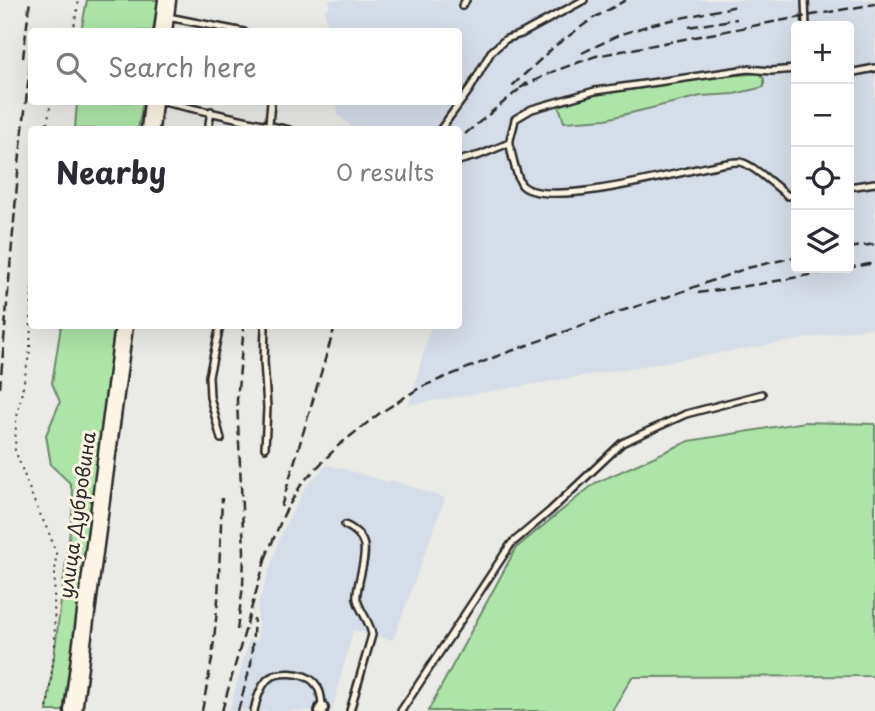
<!DOCTYPE html>
<html lang="en">
<head>
<meta charset="utf-8">
<style>
	:root { --surface:#fff; --page:#f7f7f7; --text:#2b2b33; --muted:#7c7c81; --line:#e1e1e2 }
	body { margin:0; font-family:"Playpen Sans",sans-serif; background:var(--page); color:var(--text) }
	.controls { position:absolute; right:21px; top:21px; display:grid; overflow:hidden; border-radius:7px; box-shadow:0 7px 28px #0002 }
	.controls button { width:63px; height:63px; display:grid; place-items:center; padding:0; border:0; border-bottom:2px solid var(--line); background:var(--surface); color:var(--text); font:35px sans-serif }
	.list { margin:0; padding:0; list-style:none }
	h2 { display:flex; justify-content:space-between; align-items:center; height:91px; margin:0; padding:0 28px; font-size:30px }
	h2 small { font-size:23px; font-weight:400; color:var(--muted) }
	.icon { flex:none; width:38px; height:38px; fill:none; stroke:currentColor; stroke-width:2; stroke-linecap:round; stroke-linejoin:round }
	.map { position:relative; flex:none; width:875px; height:711px; overflow:hidden }
	.search { position:absolute; background:var(--surface); box-shadow:0 7px 28px #0002; left:28px; top:28px; width:434px; height:77px; display:flex; align-items:center; gap:18px; box-sizing:border-box; padding:0 24px; border-radius:7px; color:var(--muted); font-size:26px }
	.panel { position:absolute; background:var(--surface); box-shadow:0 7px 28px #0002; left:28px; top:126px; width:434px; height:203px; border-radius:7px }
	.map>svg:first-child { display:block }
</style>
</head>
<body>
<div class="map">
<svg width="875" height="711" viewBox="0 0 875 711">
	<rect width="100%" height="100%" fill="#eaeae6"/>
	<filter id="ink" filterUnits="userSpaceOnUse"><feTurbulence type="fractalNoise" baseFrequency=".0143" numOctaves="2"/><feDisplacementMap in="SourceGraphic" scale="14" xChannelSelector="R" yChannelSelector="G"/><feConvolveMatrix kernelMatrix="1 2 1 2 8 2 1 2 1" color-interpolation-filters="sRGB"/></filter>
	<g filter="url(#ink)">
		<path fill="#d5dde8" fill-rule="evenodd" d="M 329,0 L 875,0 L 875,327 L 409,405 L 431,326 L 458,326 L 458,130 L 355,129 L 338,115 L 337,102 L 458,102 L 458,32 L 328,31 L 325,9 L 329,8 ZM 796,26 L 849,26 L 849,268 L 796,268 Z
			M 330,465 L 387,482 L 391,480 L 445,498 L 393,640 L 353,630 L 332,711 L 318,707 L 317,711 L 229,711 L 249,641 L 258,641 L 258,606 L 281,534 L 306,487 L 325,467 Z"/>
		<path fill="#ade5a9" stroke="#6c886a" stroke-width="2" d="M 87,0 L 159,0 L 153,31 L 81,31 Z
			M 760,73 L 764,79 L 764,87 L 734,94 L 701,96 L 606,119 L 564,122 L 559,106 L 597,94 L 695,79 Z
			M 77,102 L 143,102 L 138,129 L 75,129 Z
			M 61,326 L 115,326 L 86,546 L 69,711 L 47,711 L 74,499 L 70,483 L 51,465 L 46,435 L 60,402 L 52,383 Z
			M 805,422 L 875,424 L 875,676 L 632,677 L 612,711 L 428,711 L 516,548 L 595,483 L 689,441 Z"/>
		<g fill="none" stroke-linecap="round" stroke-linejoin="round">
			<g stroke="#2b2b2b" stroke-width="10">
				<path id="lane" d="M 805,0 L 806,26
					M 462,6 L 466,0
					M 168,17 L 244,32
					M 796,69 L 771,71 L 748,69 L 595,91 L 532,109 L 515,119 C 514,126 511,134 510,140 C 509,146 518,183 523,186 C 547,207 665,176 697,169 C 708,167 730,161 740,162 C 751,163 778,188 788,196 L 796,194
					M 849,73 L 875,68
					M 164,102 L 289,130
					M 269,124 L 271,102
					M 208,130 L 211,111
					M 440,130 L 470,89 L 491,52 L 506,39 L 521,34 L 584,0
					M 458,161 L 480,155 L 509,143
					M 849,187 L 875,183
					M 220,326 L 209,376 L 210,397 L 221,439
					M 265,326 L 264,361 L 267,408 L 265,448
					M 345,525 C 373,538 364,557 359,582 C 358,588 356,594 357,599 C 360,612 370,621 372,635 L 350,711
					M 254,711 C 256,701 259,689 267,680 C 277,670 304,672 314,682 C 321,689 322,699 322,708
					M 401,711 L 511,544 L 550,511 L 622,443 L 686,414 L 762,394"/>
			</g>
			<g stroke="#2b2b2b" stroke-width="16">
				<path id="street" d="M 321,711 L 322,708"/>
			</g>
			<g stroke="#2b2b2b" stroke-width="21">
				<path id="secondary" d="M 163,32 L 167,0
					M 150,130 L 153,102
					M 73,711 L 124,326"/>
			</g>
			<path stroke="#2b2b2b" stroke-width="2" stroke-dasharray="2 5" stroke-linecap="butt" d="M 73,32 L 79,0
				M 46,130 L 51,102
				M 32,289 L 30,350 L 16,422 L 15,450 L 34,501 L 49,533 L 56,553 L 54,598 L 55,645 L 47,711"/>
			<use href="#lane" stroke="#fcf5e5" stroke-width="5"/>
			<use href="#street" stroke="#fcf5e5" stroke-width="10"/>
			<use href="#secondary" stroke="#fcf5e5" stroke-width="16"/>
			<path stroke="#2b2b2b" stroke-width="2.5" stroke-dasharray="10 5" stroke-linecap="butt" d="M 689,27 L 737,19
				M 582,53 L 619,35 L 653,24 L 737,6
				M 23,58 L 30,0
				M 512,86 L 555,46 L 592,19 L 626,0
				M 520,88 L 552,72 L 596,56 L 773,22 L 875,4
				M 465,134 L 527,83
				M 849,248 L 875,244
				M 698,293 L 760,284 L 875,263
				M 0,388 L 18,173 L 32,48
				M 281,507 L 335,326
				M 265,559 L 284,514 L 302,483 L 339,445 L 380,413 L 421,387 L 495,357 L 618,312 L 667,297 L 747,268 L 796,257
				M 237,630 L 243,586 L 244,551 L 237,400 L 244,326
				M 202,711 L 212,659 L 218,600 L 222,498
				M 222,711 L 268,550
				M 238,711 L 251,664 L 254,618"/>
		</g>
	</g>
	<g text-anchor="middle" stroke-width="6" stroke-linejoin="round" paint-order="stroke">
		<g font-size="19" fill="#2b2b2b" stroke="#fcf5e5">
			<text transform="translate(77 515) rotate(-82)" y="7">улица Дубровина</text>
		</g>
	</g>
</svg>
<div class="controls">
<button>+</button>
<button>−</button>
<button><svg class="icon" aria-label="locate" viewBox="0 0 24 24"><circle cx="12" cy="12" r="6"/><path d="M12 2v4M12 18v4M2 12h4M18 12h4"/></svg></button>
<button><svg class="icon" aria-label="layers" viewBox="0 0 24 24"><path d="M12 4l9 5-9 5-9-5zM3 14l9 5 9-5"/></svg></button>
</div>
<div class="search"><svg class="icon" aria-label="search" viewBox="0 0 24 24"><circle cx="10" cy="10" r="6"/><path d="M15 15l6 6"/></svg>Search here</div>
<section class="panel">
<h2>Nearby<small>0 results</small></h2>
<ul class="list">
</ul>
</section>
</div>
</body>
</html>
